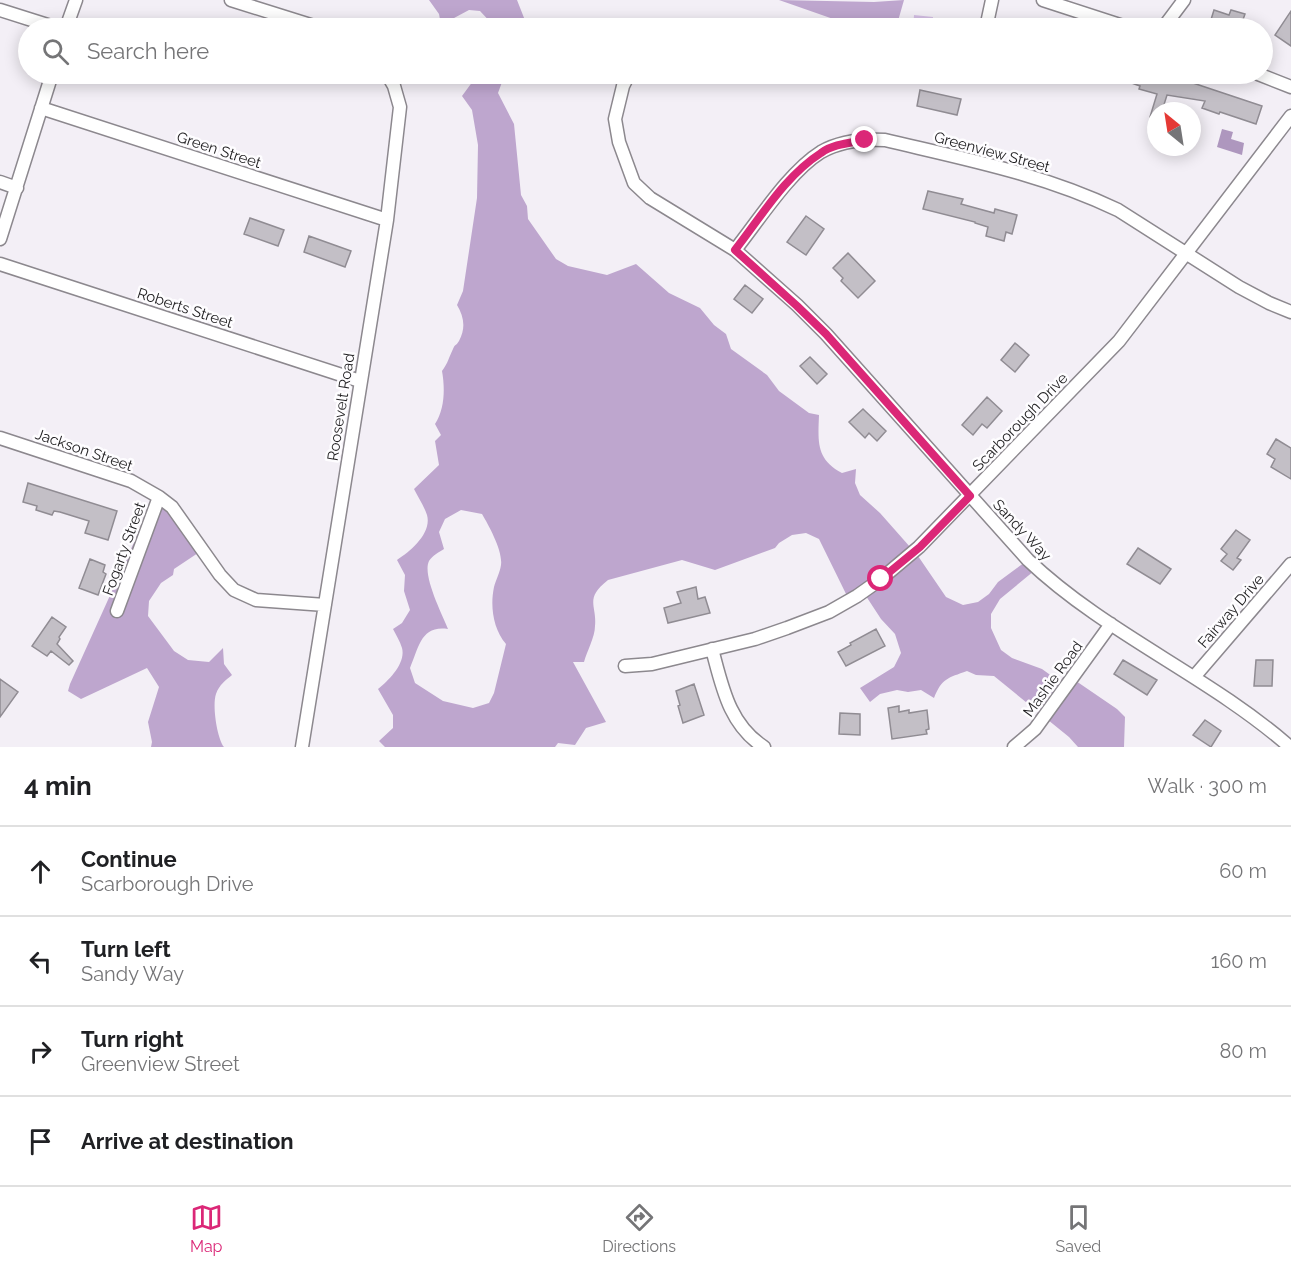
<!DOCTYPE html>
<html lang="en">
<head>
<meta charset="utf-8">
<style>
	:root { --surface:#fff; --page:#f2f2f2; --text:#202124; --muted:#757577; --line:#e0e0e0; --accent:#db2777 }
	body { margin:0; font-family:Raleway,sans-serif; background:var(--page); color:var(--text) }
	.compass { position:absolute; left:1147px; top:102px; width:54px; height:54px; border-radius:50%; background:var(--surface); box-shadow:0 3px 15px #0003; rotate:330deg }
	.stop { position:absolute; width:18px; height:18px; margin:-14px; border:4px solid #db2777; border-radius:50%; background:#fff }
	.stop.end { background:#db2777; border-color:#fff; box-shadow:0 2px 6px #0008 }
	.list { margin:0; padding:0; list-style:none }
	h2 { display:flex; justify-content:space-between; align-items:center; height:78px; margin:0; padding:0 24px; font-size:26px }
	h2 small { font-size:20px; font-weight:400; color:var(--muted) }
	.list li { display:grid; grid-template-columns:39px 1fr auto; gap:18px; align-items:center; box-sizing:border-box; height:90px; padding:0 24px; border-top:2px solid var(--line) }
	.list b { display:block; font-size:22px; white-space:nowrap }
	.list p { margin:0; font-size:20px; white-space:nowrap; color:var(--muted) }
	.list em { font-size:20px; font-style:normal; color:var(--muted) }
	.icon { flex:none; width:33px; height:33px; fill:none; stroke:currentColor; stroke-width:2; stroke-linecap:round; stroke-linejoin:round }
	.map { position:relative; flex:none; width:1291px; height:747px; overflow:hidden }
	.search { position:absolute; background:var(--surface); box-shadow:0 3px 15px #0003; left:18px; right:18px; top:18px; height:66px; display:flex; align-items:center; gap:15px; box-sizing:border-box; padding:0 21px; border-radius:33px; color:var(--muted); font-size:22px }
	.sheet { height:438px; background:var(--surface) }
	nav { display:flex; justify-content:space-around; align-items:center; box-sizing:border-box; height:84px; border-top:2px solid var(--line); background:var(--surface); font-size:16px; color:var(--muted) }
	nav a { display:grid; justify-items:center; gap:3px }
	nav .on { color:var(--accent) }
	.map>svg:first-child { display:block }
</style>
</head>
<body>
<div class="map">
<svg width="1291" height="747" viewBox="0 0 1291 747">
	<rect width="100%" height="100%" fill="#f3eff6"/>
	<path fill="#d5bfe5" d="M 914,15 L 933,17 L 932,28 L 913,28 Z"/>
	<path fill="#bea6ce" fill-rule="evenodd" d="M 429,0 L 517,0 L 528,28 L 494,28 L 494,26 L 480,11 L 469,10 L 441,25 L 439,14 Z
		M 779,0 L 874,2 L 904,0 L 896,28 L 859,28 Z
		M 477,74 L 505,74 L 498,93 L 514,124 L 521,195 L 527,206 L 528,219 L 556,259 L 568,266 L 607,275 L 636,264 L 669,293 L 700,308 L 714,325 L 726,334 L 731,349 L 767,375 L 779,391 L 809,413 L 819,415 C 818,442 816,459 842,473 L 856,469 L 855,483 L 860,495 L 880,513 L 918,556 L 946,597 L 963,605 L 978,602 L 989,594 L 998,582 L 1025,562 L 1034,571 L 1000,599 L 991,614 L 991,628 L 1001,650 L 1012,658 L 1042,669 L 1067,687 L 1076,681 L 1117,709 L 1125,717 L 1124,747 L 1078,747 L 1069,737 L 994,676 L 976,675 L 967,671 C 948,678 942,678 934,698 L 921,690 L 908,692 L 897,690 L 880,694 L 870,702 L 860,688 L 894,667 L 901,653 L 895,634 L 881,619 L 864,593 L 849,600 L 819,539 L 806,533 L 792,535 L 779,543 L 775,548 L 715,570 L 682,560 L 608,580 C 584,599 597,605 595,626 C 595,637 587,651 584,662 L 573,662 L 606,722 L 586,728 L 575,745 L 558,743 L 555,747 L 385,747 L 379,741 L 393,728 L 393,715 L 378,689 C 389,680 406,663 402,648 C 400,641 396,635 393,629 L 402,623 L 410,610 L 404,591 L 405,575 L 397,560 C 411,551 432,533 427,515 C 424,506 418,497 414,489 L 439,465 L 435,441 L 441,435 L 435,424 C 445,409 445,388 442,371 C 448,363 449,357 453,349 C 455,344 456,346 459,341 C 466,328 464,317 457,305 L 463,291 L 477,198 L 478,145 L 472,110 L 462,96 L 473,81 ZM 461,510 L 482,514 C 489,526 503,551 501,565 C 500,572 496,580 494,587 C 490,606 493,629 506,644 L 494,693 L 489,703 L 473,708 L 443,701 L 415,683 L 410,668 C 419,647 421,625 448,629 C 442,614 422,575 429,561 C 432,556 439,552 444,549 L 439,532 L 445,519 Z
		M 159,497 L 198,553 L 174,569 L 173,575 L 161,583 L 149,601 L 148,616 L 174,651 L 188,660 L 209,662 L 223,648 L 224,664 L 232,675 C 226,680 219,685 216,694 C 212,705 217,738 224,747 L 151,747 L 152,742 L 148,722 L 159,687 L 147,668 L 81,699 L 68,691 L 70,684 L 154,498 Z"/>
	<path fill="#ae97be" d="M 1222,129 L 1233,132 L 1231,139 L 1244,143 L 1242,155 L 1217,147 Z"/>
	<path fill="#c3bfc6" stroke="#908c93" stroke-width="1.5" d="M 1214,10 L 1229,15 L 1231,10 L 1245,14 L 1240,28 L 1218,28 L 1209,26 Z
		M 1291,11 L 1291,46 L 1275,35 Z
		M 1109,74 L 1142,74 L 1170,82 L 1172,76 L 1262,106 L 1256,124 L 1220,112 L 1219,114 L 1202,108 L 1205,101 L 1167,95 L 1162,111 L 1156,111 L 1156,119 L 1150,117 L 1157,94 L 1139,89 L 1140,86 L 1109,75 Z
		M 920,90 L 961,99 L 957,115 L 917,106 Z
		M 928,191 L 963,199 L 961,204 L 994,213 L 995,209 L 1017,215 L 1012,234 L 1006,232 L 1004,241 L 986,236 L 988,227 L 975,223 L 975,222 L 923,209 Z
		M 806,216 L 824,229 L 806,255 L 787,242 Z
		M 250,218 L 284,230 L 278,246 L 244,234 Z
		M 309,236 L 351,251 L 345,267 L 304,252 Z
		M 848,253 L 875,281 L 858,298 L 841,281 L 843,278 L 833,268 Z
		M 745,285 L 763,299 L 752,313 L 734,299 Z
		M 1015,343 L 1029,355 L 1015,372 L 1001,360 Z
		M 810,357 L 827,374 L 817,384 L 800,366 Z
		M 987,397 L 1002,411 L 987,428 L 982,424 L 973,435 L 962,425 Z
		M 863,409 L 886,431 L 877,441 L 869,433 L 865,438 L 849,422 Z
		M 1276,439 L 1291,448 L 1291,479 L 1271,467 L 1275,459 L 1267,454 Z
		M 28,483 L 117,511 L 108,540 L 85,533 L 89,521 L 60,512 L 54,511 L 52,515 L 36,510 L 37,506 L 23,502 Z
		M 1236,530 L 1250,540 L 1237,558 L 1241,560 L 1233,570 L 1221,561 L 1227,554 L 1221,549 Z
		M 1138,548 L 1171,569 L 1160,584 L 1127,564 Z
		M 90,559 L 105,565 L 103,572 L 106,574 L 98,595 L 79,588 Z
		M 696,587 L 698,599 L 705,597 L 710,613 L 668,623 L 664,608 L 681,603 L 677,592 Z
		M 52,617 L 66,627 L 59,637 L 60,639 L 57,644 L 73,661 L 69,665 L 51,651 L 47,656 L 32,646 Z
		M 876,629 L 885,646 L 846,666 L 838,652 L 851,645 L 850,643 Z
		M 1123,660 L 1157,680 L 1147,695 L 1114,674 Z
		M 1256,660 L 1273,660 L 1272,686 L 1254,686 Z
		M 0,679 L 18,692 L 0,717 Z
		M 694,684 L 704,715 L 683,723 L 678,706 L 680,705 L 676,691 Z
		M 899,706 L 899,712 L 909,710 L 909,713 L 927,710 L 929,729 L 926,730 L 927,734 L 892,739 L 888,708 Z
		M 840,713 L 860,714 L 860,735 L 839,734 Z
		M 1205,720 L 1221,731 L 1211,747 L 1193,735 Z"/>
	<g fill="none" stroke-linecap="round" stroke-linejoin="round">
		<g stroke="#8c888e" stroke-width="15">
			<path id="street" d="M 231,0 L 320,28
				M 1043,0 L 1129,28
				M 0,10 L 57,28
				M 66,28 L 76,0
				M 986,28 L 992,0
				M 1163,28 L 1184,0
				M 629,74 L 623,86 L 615,119 L 619,142 L 634,183 L 650,198 L 735,250 L 797,305 L 826,334 L 1028,560 C 1106,634 1209,676 1290,747
				M 1258,74 L 1291,87
				M 41,108 L 387,220
				M 0,182 L 17,188
				M 0,239 L 52,74
				M 735,250 C 759,220 789,172 821,152 C 840,141 864,139 885,140 C 965,159 1043,174 1118,210 L 1239,287 L 1269,303 L 1291,312
				M 0,264 L 360,381
				M 0,438 L 131,481 L 159,497 L 172,507 L 220,575 L 234,590 L 256,600 L 325,605
				M 117,611 L 159,497
				M 712,649 C 722,686 729,725 764,747
				M 625,666 L 652,664 L 755,639 L 787,628 L 829,612 L 857,596 L 881,579 L 919,547 L 1119,341 L 1291,116
				M 1194,677 L 1291,564
				M 302,747 L 387,220 L 400,107 L 394,86 L 387,74
				M 1014,747 L 1035,729 L 1111,624"/>
		</g>
		<use href="#street" stroke="#fff" stroke-width="12"/>
	</g>
	<g fill="none" stroke-linecap="round" stroke-linejoin="round">
		<path stroke="#db2777" stroke-width="8" d="M 865,140 C 850,143 833,144 821,153 C 785,176 761,217 735,250 L 797,306 L 826,334 L 970,496 L 920,547 L 881,579"/>
	</g>
	<g text-anchor="middle" stroke-width="5" stroke-linejoin="round" paint-order="stroke">
		<g font-size="15" fill="#1e1d1f" stroke="#fefdff">
			<text transform="translate(219 150) rotate(18)" y="5">Green Street</text>
			<text transform="translate(992 152) rotate(15)" y="5">Greenview Street</text>
			<text transform="translate(185 308) rotate(18)" y="5">Roberts Street</text>
			<text transform="translate(341 407) rotate(-81)" y="5">Roosevelt Road</text>
			<text transform="translate(1020 422) rotate(-46)" y="5">Scarborough Drive</text>
			<text transform="translate(84 450) rotate(19)" y="5">Jackson Street</text>
			<text transform="translate(1022 530) rotate(47)" y="5">Sandy Way</text>
			<text transform="translate(124 549) rotate(-70)" y="5">Fogarty Street</text>
			<text transform="translate(1231 611) rotate(-49)" y="5">Fairway Drive</text>
			<text transform="translate(1053 679) rotate(-54)" y="5">Mashie Road</text>
		</g>
	</g>
</svg>
<svg class="compass" viewBox="-18 -18 36 36"><path d="M0-13l5 13h-10z" fill="#e53935"/><path d="M0 13l5-13h-10z" fill="#757577"/></svg>
<div class="stop" style="left:881px;top:579px"></div>
<div class="stop end" style="left:865px;top:140px"></div>
<div class="search"><svg class="icon" aria-label="search" viewBox="0 0 24 24"><circle cx="10" cy="10" r="6"/><path d="M15 15l6 6"/></svg>Search here</div>
</div>
<section class="sheet">
<h2>4 min<small>Walk · 300 m</small></h2>
<ul class="list">
<li><svg class="icon" aria-label="ahead" viewBox="0 0 24 24"><path d="M12 20V5M6 11l6-6 6 6"/></svg><div><b>Continue</b><p>Scarborough Drive</p></div><em>60 m</em></li>
<li><svg class="icon" aria-label="left" viewBox="0 0 24 24"><path d="M17 20v-9H6M10 6l-5 5 5 5"/></svg><div><b>Turn left</b><p>Sandy Way</p></div><em>160 m</em></li>
<li><svg class="icon" aria-label="right" viewBox="0 0 24 24"><path d="M7 20v-9h11M14 6l5 5-5 5"/></svg><div><b>Turn right</b><p>Greenview Street</p></div><em>80 m</em></li>
<li><svg class="icon" aria-label="arrive" viewBox="0 0 24 24"><path d="M6 21V4h12l-3 4 3 4H6"/></svg><div><b>Arrive at destination</b></div></li>
</ul>
</section>
<nav>
<a class="on"><svg class="icon" aria-label="map" viewBox="0 0 24 24"><path d="M3 6l6-2 6 2 6-2v14l-6 2-6-2-6 2zM9 4v14M15 6v14"/></svg>Map</a>
<a><svg class="icon" aria-label="directions" viewBox="0 0 24 24"><path d="M12 3l9 9-9 9-9-9zM9 14v-3h6M13 9l2 2-2 2"/></svg>Directions</a>
<a><svg class="icon" aria-label="saved" viewBox="0 0 24 24"><path d="M7 4h10v16l-5-4-5 4z"/></svg>Saved</a>
</nav>
</body>
</html>
